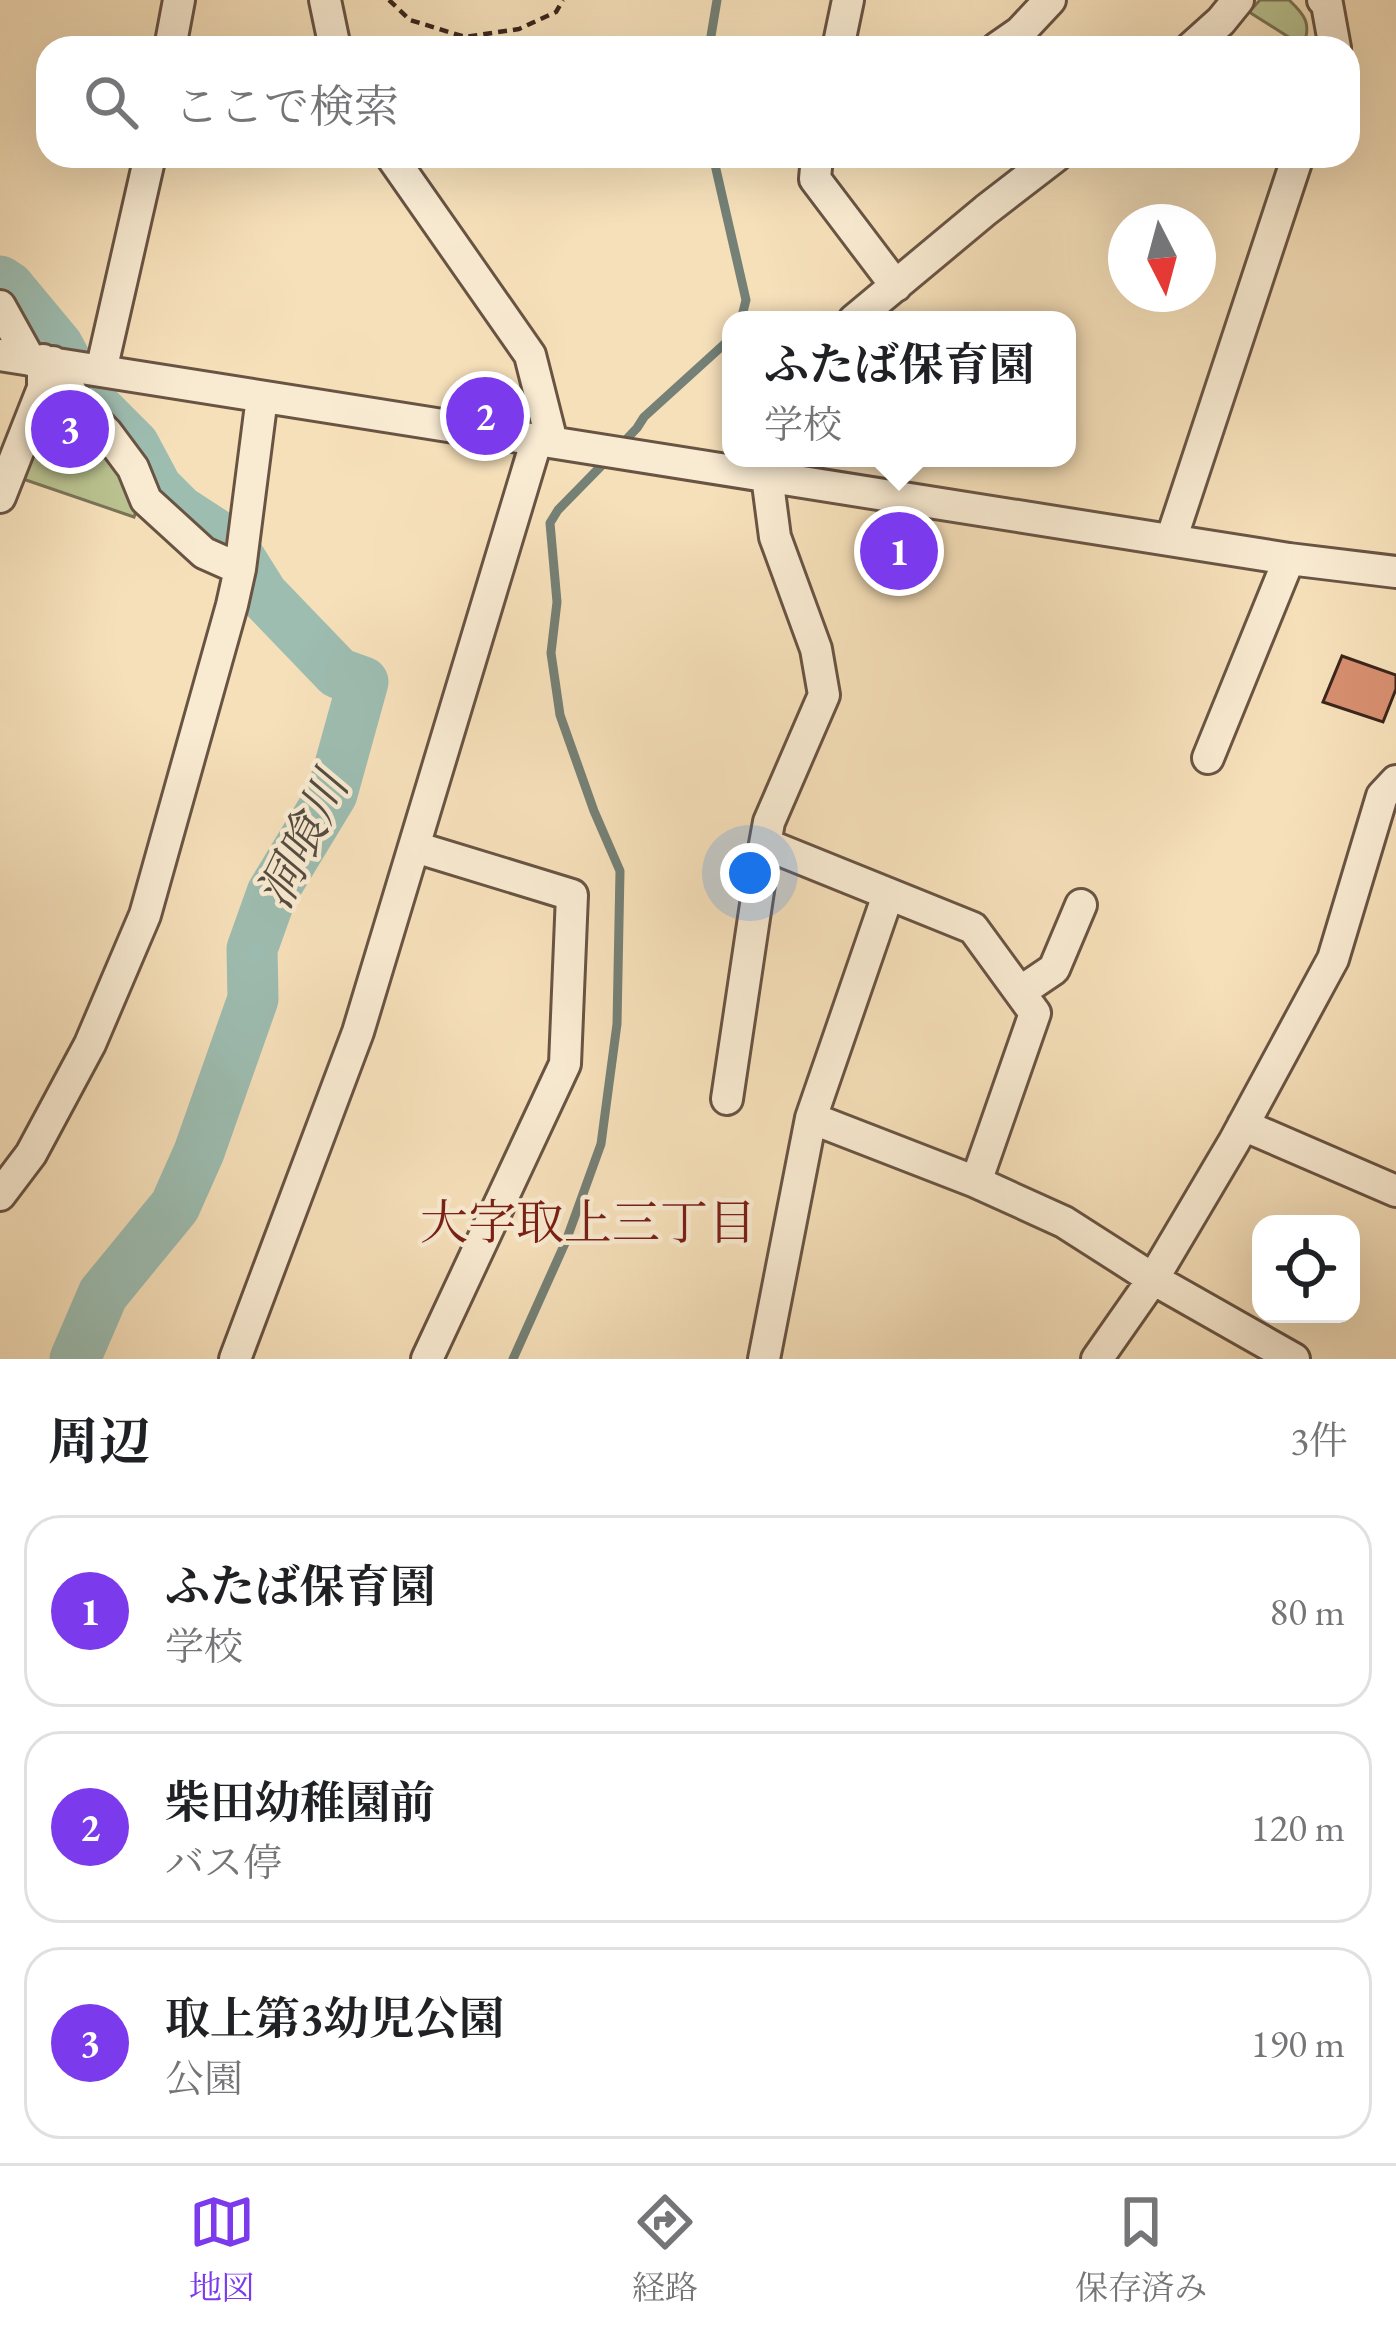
<!DOCTYPE html>
<html lang="ja">
<head>
<meta charset="utf-8">
<style>
	:root { --surface:#fff; --page:#f6f6f6; --text:#202124; --muted:#757577; --line:#e0e0e0; --accent:#7c3aed }
	body { margin:0; font-family:"EB Garamond","Noto Serif JP",serif; background:var(--page); color:var(--text) }
	.controls { position:absolute; right:36px; bottom:36px; display:grid; overflow:hidden; border-radius:24px; box-shadow:0 12px 48px #0002 }
	.controls button { width:108px; height:108px; display:grid; place-items:center; padding:0; border:0; border-bottom:3px solid var(--line); background:var(--surface); color:var(--text); font:60px sans-serif }
	.compass { position:absolute; left:1108px; top:204px; width:108px; height:108px; border-radius:50%; background:var(--surface); box-shadow:0 12px 48px #0002; rotate:174deg }
	.you { position:absolute; left:750px; top:873px; width:42px; height:42px; margin:-30px; border:9px solid #fff; border-radius:50%; background:#1a73e8; box-shadow:0 0 0 18px #1a73e833 }
	.badge { display:grid; place-items:center; width:78px; height:78px; border-radius:50%; background:var(--accent); color:#fff; font-size:39px; font-weight:700 }
	.pin { position:absolute; translate:-50% -50%; border:6px solid #fff; box-shadow:0 3px 12px #0006 }
	.popup { position:absolute; left:722px; top:311px; width:354px; height:156px; box-sizing:border-box; display:grid; place-content:center; border-radius:24px; background:var(--surface); filter:drop-shadow(0 3px 9px #0005); font-size:39px; white-space:nowrap; color:var(--muted) }
	.popup b { font-size:45px; color:var(--text) }
	.popup::after { content:''; position:absolute; left:50%; top:100%; margin-left:-24px; border:24px solid transparent; border-top-color:var(--surface) }
	.list { margin:0; padding:0; list-style:none }
	h2 { display:flex; justify-content:space-between; align-items:center; height:156px; margin:0; padding:0 48px; font-size:51px }
	h2 small { font-size:39px; font-weight:400; color:var(--muted) }
	.list li { display:grid; grid-template-columns:78px 1fr auto; gap:36px; align-items:center; box-sizing:border-box; height:192px; margin:0 24px 24px; padding:0 24px; border:3px solid var(--line); border-radius:36px }
	.list b { display:block; font-size:45px; white-space:nowrap }
	.list p { margin:0; font-size:39px; white-space:nowrap; color:var(--muted) }
	.list em { font-size:39px; font-style:normal; color:var(--muted) }
	.icon { flex:none; width:66px; height:66px; fill:none; stroke:currentColor; stroke-width:2; stroke-linecap:round; stroke-linejoin:round }
	.map { position:relative; flex:none; width:1396px; height:1359px; overflow:hidden }
	.search { position:absolute; background:var(--surface); box-shadow:0 12px 48px #0002; left:36px; right:36px; top:36px; height:132px; display:flex; align-items:center; gap:30px; box-sizing:border-box; padding:0 42px; border-radius:36px; color:var(--muted); font-size:45px }
	.sheet { height:804px; background:var(--surface) }
	nav { display:flex; justify-content:space-around; align-items:center; box-sizing:border-box; height:168px; border-top:3px solid var(--line); background:var(--surface); font-size:33px; color:var(--muted) }
	nav a { display:grid; justify-items:center; gap:6px }
	nav .on { color:var(--accent) }
	.map>svg:first-child { display:block }
</style>
</head>
<body>
<div class="map">
<svg width="1396" height="1359" viewBox="0 0 1396 1359">
	<rect width="100%" height="100%" fill="#f6e0ba"/>
	<filter id="stains"><feTurbulence type="fractalNoise" baseFrequency=".00167" numOctaves="4"/><feColorMatrix values="0 0 0 0 .2 0 0 0 0 .09 0 0 0 0 .02 0 0 0 .5 -.17"/></filter>
	<radialGradient id="worn" r=".72"><stop offset=".6" stop-color="#630" stop-opacity="0"/><stop offset="1" stop-color="#630" stop-opacity=".3"/></radialGradient>
	<path fill="#bac391" stroke="#7a7457" stroke-width="3" d="M 1260,0 L 1289,0 C 1305,15 1312,24 1303,46 L 1249,12 Z
		M 53,400 C 95,411 117,471 138,506 L 134,517 L 23,479 Z"/>
	<g fill="none" stroke-linecap="round" stroke-linejoin="round">
		<path stroke="#758176" stroke-width="9" d="M 709,48 L 717,0
			M 713,156 L 746,300 L 741,320
			M 619,447 L 637,428 L 644,417 L 731,338
			M 513,1359 L 566,1241 L 601,1144 L 617,1024 L 620,871 L 594,811 L 560,715 L 551,653 L 557,602 L 550,523 L 558,510 L 608,459"/>
		<path stroke="#9dbdb1" stroke-width="51" d="M 0,281 L 9,287 L 58,346 L 85,396 L 134,445 L 157,488 L 180,511 L 231,544 L 263,595 L 338,673 L 363,682 L 332,794 L 272,893 L 252,949 L 253,999 L 199,1152 L 175,1206 L 103,1294 L 75,1359"/>
	</g>
	<path fill="#d79070" stroke="#3a261d" stroke-width="3" d="M 1342,656 L 1396,675 L 1396,689 L 1383,722 L 1323,702 Z"/>
	<g fill="none" stroke-linecap="round" stroke-linejoin="round">
		<g stroke="#695444" stroke-width="36">
			<path id="minor" d="M 325,0 L 335,48
				M 1323,0 L 1327,4 L 1335,48
				M 170,48 L 179,0
				M 838,48 L 848,0
				M 997,48 L 1020,32 L 1050,0
				M 1191,48 L 1221,21 L 1238,0
				M 391,156 L 530,355 L 552,442
				M 817,156 L 815,179 L 896,286
				M 0,306 L 30,360
				M 854,320 L 986,210 L 1056,156
				M 0,355 L 1289,559 L 1396,572
				M 53,362 L 77,402 L 107,433 L 133,468 L 146,500 L 204,553 L 240,569
				M 101,371 L 150,156
				M 767,476 L 775,537 L 816,649 L 824,695 L 769,822 L 765,844 L 973,928 L 1035,1013 L 976,1182
				M 0,497 L 43,388 L 43,360
				M 1171,540 L 1298,156
				M 1208,758 L 1289,559
				M 415,847 L 572,895 L 565,1064 L 427,1359
				M 1020,992 L 1054,969 L 1081,905
				M 727,1099 L 765,844
				M 811,1118 L 976,1182 L 1064,1222 L 1153,1279 L 1294,1359
				M 1243,1125 L 1396,1191
				M 0,1195 L 31,1154 L 90,1044 L 145,915 L 232,605 L 240,569 L 262,397
				M 235,1359 L 358,1032 L 537,439
				M 764,1359 L 811,1118 L 888,895
				M 1097,1359 L 1153,1279 L 1234,1142 L 1333,959 L 1382,796 L 1396,781"/>
		</g>
		<path stroke="#3a261d" stroke-width="4.5" stroke-dasharray="9 6" stroke-linecap="butt" d="M 389,0 L 410,20 L 465,37 L 519,29 L 556,12 L 563,0"/>
		<use href="#minor" stroke="#f9ebd2" stroke-width="30"/>
	</g>
	<g text-anchor="middle" stroke-width="9" stroke-linejoin="round" paint-order="stroke">
		<g font-size="48" font-style="italic" fill="#534c42" stroke="#f9ebd2">
			<text transform="translate(302 840) rotate(-64)" y="17">洞喰川</text>
		</g>
		<g font-size="48" fill="#7a1f14" stroke="#f9ebd2">
			<text x="588" y="1239">大字取上三丁目</text>
		</g>
	</g>
	<rect width="100%" height="100%" filter="url(#stains)"/>
	<rect width="100%" height="100%" fill="url(#worn)"/>
</svg>
<div class="controls">
<button><svg class="icon" aria-label="locate" viewBox="0 0 24 24"><circle cx="12" cy="12" r="6"/><path d="M12 2v4M12 18v4M2 12h4M18 12h4"/></svg></button>
</div>
<svg class="compass" viewBox="-18 -18 36 36"><path d="M0-13l5 13h-10z" fill="#e53935"/><path d="M0 13l5-13h-10z" fill="#757577"/></svg>
<div class="you"></div>
<div class="pin badge" style="left:899px;top:551px">1</div>
<div class="popup"><b>ふたば保育園</b>学校</div>
<div class="pin badge" style="left:485px;top:416px">2</div>
<div class="pin badge" style="left:70px;top:429px">3</div>
<div class="search"><svg class="icon" aria-label="search" viewBox="0 0 24 24"><circle cx="10" cy="10" r="6"/><path d="M15 15l6 6"/></svg>ここで検索</div>
</div>
<section class="sheet">
<h2>周辺<small>3件</small></h2>
<ul class="list">
<li><span class="badge">1</span><div><b>ふたば保育園</b><p>学校</p></div><em>80 m</em></li>
<li><span class="badge">2</span><div><b>柴田幼稚園前</b><p>バス停</p></div><em>120 m</em></li>
<li><span class="badge">3</span><div><b>取上第3幼児公園</b><p>公園</p></div><em>190 m</em></li>
</ul>
</section>
<nav>
<a class="on"><svg class="icon" aria-label="map" viewBox="0 0 24 24"><path d="M3 6l6-2 6 2 6-2v14l-6 2-6-2-6 2zM9 4v14M15 6v14"/></svg>地図</a>
<a><svg class="icon" aria-label="directions" viewBox="0 0 24 24"><path d="M12 3l9 9-9 9-9-9zM9 14v-3h6M13 9l2 2-2 2"/></svg>経路</a>
<a><svg class="icon" aria-label="saved" viewBox="0 0 24 24"><path d="M7 4h10v16l-5-4-5 4z"/></svg>保存済み</a>
</nav>
</body>
</html>
